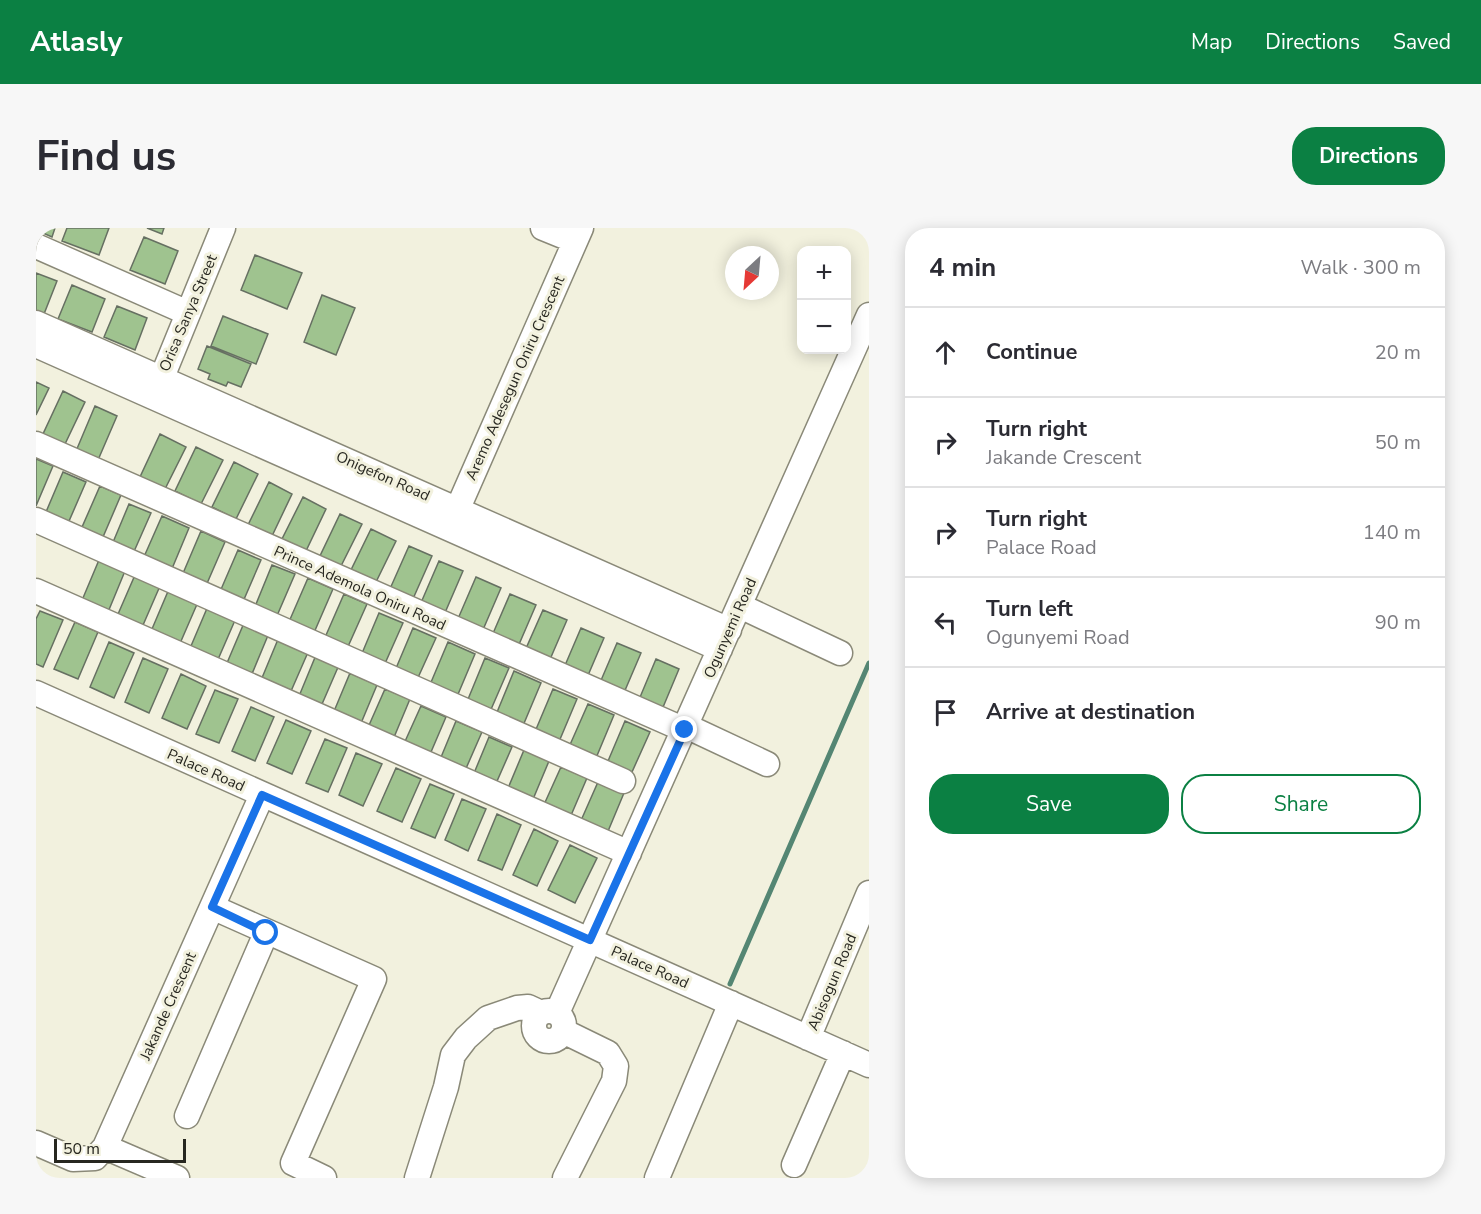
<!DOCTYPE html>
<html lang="en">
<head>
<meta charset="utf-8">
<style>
	:root { --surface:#fff; --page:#f7f7f7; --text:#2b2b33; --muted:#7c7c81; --line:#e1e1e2; --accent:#0b8043 }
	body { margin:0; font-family:"Nunito Sans",sans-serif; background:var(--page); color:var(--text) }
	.controls { position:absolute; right:18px; top:18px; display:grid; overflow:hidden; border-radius:12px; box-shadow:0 3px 15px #0003 }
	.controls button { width:54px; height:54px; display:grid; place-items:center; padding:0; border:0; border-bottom:2px solid var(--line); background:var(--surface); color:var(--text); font:30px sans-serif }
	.compass { position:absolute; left:689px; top:18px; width:54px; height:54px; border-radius:50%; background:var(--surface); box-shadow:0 3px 15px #0003; rotate:206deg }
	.scale { position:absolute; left:18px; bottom:15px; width:132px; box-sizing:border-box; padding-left:6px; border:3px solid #272720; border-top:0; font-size:16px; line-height:21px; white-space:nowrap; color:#272720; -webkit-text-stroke:4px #f2f1de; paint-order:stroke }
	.stop { position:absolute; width:18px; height:18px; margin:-14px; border:4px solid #1a73e8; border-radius:50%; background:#fff }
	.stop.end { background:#1a73e8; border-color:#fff; box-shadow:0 2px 6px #0008 }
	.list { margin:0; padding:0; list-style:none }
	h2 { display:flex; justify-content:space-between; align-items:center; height:78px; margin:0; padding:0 24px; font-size:26px }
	h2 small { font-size:20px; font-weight:400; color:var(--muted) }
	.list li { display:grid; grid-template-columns:39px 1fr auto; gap:18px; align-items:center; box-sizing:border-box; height:90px; padding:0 24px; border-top:2px solid var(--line) }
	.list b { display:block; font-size:22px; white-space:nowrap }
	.list p { margin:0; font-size:20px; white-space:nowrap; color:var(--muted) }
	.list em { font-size:20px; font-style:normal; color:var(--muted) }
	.actions { display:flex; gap:12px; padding:18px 24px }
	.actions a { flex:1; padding:14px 0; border:2px solid var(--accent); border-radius:24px; text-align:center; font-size:21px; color:var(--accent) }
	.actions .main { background:var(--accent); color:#fff }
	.icon { flex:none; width:33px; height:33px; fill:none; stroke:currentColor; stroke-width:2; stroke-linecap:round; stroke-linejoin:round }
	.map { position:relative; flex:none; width:833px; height:950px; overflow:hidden; border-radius:24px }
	header { display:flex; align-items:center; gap:36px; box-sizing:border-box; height:84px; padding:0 30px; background:var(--accent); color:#fff }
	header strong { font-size:28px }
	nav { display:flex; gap:33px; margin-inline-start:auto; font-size:21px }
	.intro { display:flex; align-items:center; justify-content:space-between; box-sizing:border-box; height:144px; padding:0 36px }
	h1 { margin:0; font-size:42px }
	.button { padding:15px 27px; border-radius:24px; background:var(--accent); color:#fff; font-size:21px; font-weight:700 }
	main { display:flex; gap:36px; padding:0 36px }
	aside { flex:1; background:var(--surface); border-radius:24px; box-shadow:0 3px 15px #0003 }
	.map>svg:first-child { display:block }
</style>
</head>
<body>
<header>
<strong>Atlasly</strong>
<nav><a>Map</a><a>Directions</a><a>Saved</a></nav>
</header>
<div class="intro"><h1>Find us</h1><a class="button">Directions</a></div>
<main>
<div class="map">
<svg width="833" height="950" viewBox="0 0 833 950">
	<rect width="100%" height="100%" fill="#f2f1de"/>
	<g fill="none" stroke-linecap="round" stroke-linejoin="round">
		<path stroke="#548673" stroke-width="5" d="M 694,756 L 833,435"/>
	</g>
	<path fill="#9fc38f" stroke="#667062" stroke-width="1.5" d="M 0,0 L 19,0 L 16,9 L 0,2 Z
		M 31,0 L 73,0 L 63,27 L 26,13 Z
		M 111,0 L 128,0 L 126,6 Z
		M 108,9 L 142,23 L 129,56 L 94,42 Z
		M 219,27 L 266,45 L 251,81 L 205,62 Z
		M 0,45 L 21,53 L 8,86 L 0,83 Z
		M 36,57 L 69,71 L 56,104 L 22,91 Z
		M 286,67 L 319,80 L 300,127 L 268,114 Z
		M 81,78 L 111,90 L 99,122 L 68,109 Z
		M 187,88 L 232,106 L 220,136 L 175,118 Z
		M 171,118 L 215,136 L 205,159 L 192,154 L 190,158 L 172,151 L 174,146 L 162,141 Z
		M 0,154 L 13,160 L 0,187 Z
		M 27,163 L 49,174 L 29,216 L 7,206 Z
		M 59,178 L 81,188 L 62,232 L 40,223 Z
		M 124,206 L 150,219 L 129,261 L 104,249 Z
		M 160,219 L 187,232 L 165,276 L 139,263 Z
		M 0,231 L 17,238 L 0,278 Z
		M 198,234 L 222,246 L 200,291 L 176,279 Z
		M 27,244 L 50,254 L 30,300 L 7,291 Z
		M 233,254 L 256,266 L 236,308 L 212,297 Z
		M 64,258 L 85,267 L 64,316 L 43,306 Z
		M 267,269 L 290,281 L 269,325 L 245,313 Z
		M 93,276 L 115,285 L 96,328 L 75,319 Z
		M 304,286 L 326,296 L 304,340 L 283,330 Z
		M 126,288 L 153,300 L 135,343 L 107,331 Z
		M 335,301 L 360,313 L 340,354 L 315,342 Z
		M 165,303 L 189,314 L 169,360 L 145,350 Z
		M 373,318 L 396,328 L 376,373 L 353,363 Z
		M 202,322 L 225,332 L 206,376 L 183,366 Z
		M 63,332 L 89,343 L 70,389 L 44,377 Z
		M 403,333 L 427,343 L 408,387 L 384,377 Z
		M 236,337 L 259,346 L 240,390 L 218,381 Z
		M 99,347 L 124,358 L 104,404 L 79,393 Z
		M 440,349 L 465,360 L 446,404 L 421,393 Z
		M 272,350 L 297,361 L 277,407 L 252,396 Z
		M 133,361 L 162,374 L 142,420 L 113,408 Z
		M 308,366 L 331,376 L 310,423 L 287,414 Z
		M 474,366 L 500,377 L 481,421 L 455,410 Z
		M 172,378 L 200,390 L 180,436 L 152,425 Z
		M 507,382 L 531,392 L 512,436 L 488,425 Z
		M 4,383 L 27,392 L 7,439 L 0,436 L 0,391 Z
		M 343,385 L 367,395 L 347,440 L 324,430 Z
		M 39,394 L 62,404 L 42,451 L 18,441 Z
		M 208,395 L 233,405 L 213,453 L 188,442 Z
		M 377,400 L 400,410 L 380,454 L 358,445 Z
		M 545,400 L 568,410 L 550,452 L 527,442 Z
		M 243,409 L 273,422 L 252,470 L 223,457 Z
		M 73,414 L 98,425 L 78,470 L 54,459 Z
		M 412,414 L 439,426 L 420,471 L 393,459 Z
		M 581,415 L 605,425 L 587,467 L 563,457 Z
		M 280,427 L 303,437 L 283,483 L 261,473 Z
		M 107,430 L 132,441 L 113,485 L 89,474 Z
		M 449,430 L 473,440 L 453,486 L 430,476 Z
		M 620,431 L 643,441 L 625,484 L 602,474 Z
		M 478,443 L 505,455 L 486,500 L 459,489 Z
		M 314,445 L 341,457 L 323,500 L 296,488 Z
		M 145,446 L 170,458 L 151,501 L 126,490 Z
		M 349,461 L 374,471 L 356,514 L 330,504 Z
		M 517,461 L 541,471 L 522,516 L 498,506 Z
		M 179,462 L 202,471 L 183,515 L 160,506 Z
		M 552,476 L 578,487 L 560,530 L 533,519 Z
		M 385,478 L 410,489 L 392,531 L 366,520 Z
		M 215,479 L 238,489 L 219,533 L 196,523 Z
		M 250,492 L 275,503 L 256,546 L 231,535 Z
		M 420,493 L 446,504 L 428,545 L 403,534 Z
		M 589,493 L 614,504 L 596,544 L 572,533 Z
		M 453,509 L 476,519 L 458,560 L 436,550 Z
		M 289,511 L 311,520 L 292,564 L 270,555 Z
		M 488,522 L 513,533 L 495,576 L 470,565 Z
		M 320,525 L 346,536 L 327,578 L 303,567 Z
		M 525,539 L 551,550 L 533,592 L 506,581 Z
		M 360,540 L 385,551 L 366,594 L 341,583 Z
		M 562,554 L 588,565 L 570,608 L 543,597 Z
		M 394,556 L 418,566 L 399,610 L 375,600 Z
		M 426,571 L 450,581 L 432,623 L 409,612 Z
		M 461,586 L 485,597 L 466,642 L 442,632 Z
		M 498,601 L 522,613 L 501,658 L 477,647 Z
		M 534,617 L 561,630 L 539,675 L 512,662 Z"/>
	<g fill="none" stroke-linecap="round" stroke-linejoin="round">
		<g stroke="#8a8978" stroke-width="27">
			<path id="minor" d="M 507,0 L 539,13
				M 0,18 L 152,85
				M 0,95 L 693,402
				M 0,117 L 684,421
				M 120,164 L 187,0
				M 0,216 L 649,502
				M 0,292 L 587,553
				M 415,296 L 545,0
				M 0,363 L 593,625
				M 704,378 L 804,425
				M 0,465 L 833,837
				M 650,498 L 731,536
				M 176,679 L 338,751 L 257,935 L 288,950
				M498 798a15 15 0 1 1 30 0a15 15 0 1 1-30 0Z
				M 521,785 L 833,87
				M 527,803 L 572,825 L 580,838 L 578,853 L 529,950
				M 772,810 L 833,665
				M 151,888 L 230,705
				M 0,915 L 37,931 L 59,930 L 69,919 L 226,567
				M 69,919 L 141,950
				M 758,937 L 807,825
				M 381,950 L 410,859 L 417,827 L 430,810 L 452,790 L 481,780 L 492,779 L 505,785
				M 621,950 L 695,775"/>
		</g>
		<use href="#minor" stroke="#fff" stroke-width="24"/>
	</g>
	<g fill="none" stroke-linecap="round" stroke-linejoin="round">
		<path stroke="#1a73e8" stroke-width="8" d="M 230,705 L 176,679 L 226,567 L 554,712 L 649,502"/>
	</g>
	<g text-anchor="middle" stroke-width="6" stroke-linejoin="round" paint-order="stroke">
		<g font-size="15" fill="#272720" stroke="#f2f1de">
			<text transform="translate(152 85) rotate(-67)" y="5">Orisa Sanya Street</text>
			<text transform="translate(479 150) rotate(-66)" y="5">Aremo Adesegun Oniru Crescent</text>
			<text transform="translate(347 248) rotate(24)" y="5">Onigefon Road</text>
			<text transform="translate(324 360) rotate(24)" y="5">Prince Ademola Oniru Road</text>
			<text transform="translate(694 400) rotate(-66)" y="5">Ogunyemi Road</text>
			<text transform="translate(170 542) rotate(24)" y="5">Palace Road</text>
			<text transform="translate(614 739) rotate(24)" y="5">Palace Road</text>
			<text transform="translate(796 754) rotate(-67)" y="5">Abisogun Road</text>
			<text transform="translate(132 778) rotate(-66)" y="5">Jakande Crescent</text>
		</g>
	</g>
</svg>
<div class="controls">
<button>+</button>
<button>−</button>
</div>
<svg class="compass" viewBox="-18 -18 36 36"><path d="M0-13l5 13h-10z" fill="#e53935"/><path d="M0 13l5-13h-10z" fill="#7c7c81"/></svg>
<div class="scale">50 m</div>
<div class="stop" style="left:230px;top:705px"></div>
<div class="stop end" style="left:649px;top:502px"></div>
</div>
<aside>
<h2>4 min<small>Walk · 300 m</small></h2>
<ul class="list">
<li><svg class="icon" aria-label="ahead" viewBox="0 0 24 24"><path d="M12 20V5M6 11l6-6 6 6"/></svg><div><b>Continue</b></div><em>20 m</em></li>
<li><svg class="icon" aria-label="right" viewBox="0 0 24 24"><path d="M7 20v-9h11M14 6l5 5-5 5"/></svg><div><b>Turn right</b><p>Jakande Crescent</p></div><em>50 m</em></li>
<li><svg class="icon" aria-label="right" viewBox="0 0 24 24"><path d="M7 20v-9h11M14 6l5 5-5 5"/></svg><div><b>Turn right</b><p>Palace Road</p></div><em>140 m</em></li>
<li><svg class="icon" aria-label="left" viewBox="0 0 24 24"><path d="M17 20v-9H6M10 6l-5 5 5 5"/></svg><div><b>Turn left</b><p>Ogunyemi Road</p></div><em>90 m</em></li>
<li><svg class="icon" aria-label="arrive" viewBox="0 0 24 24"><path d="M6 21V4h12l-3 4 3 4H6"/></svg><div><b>Arrive at destination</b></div></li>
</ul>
<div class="actions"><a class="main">Save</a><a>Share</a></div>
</aside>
</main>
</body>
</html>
